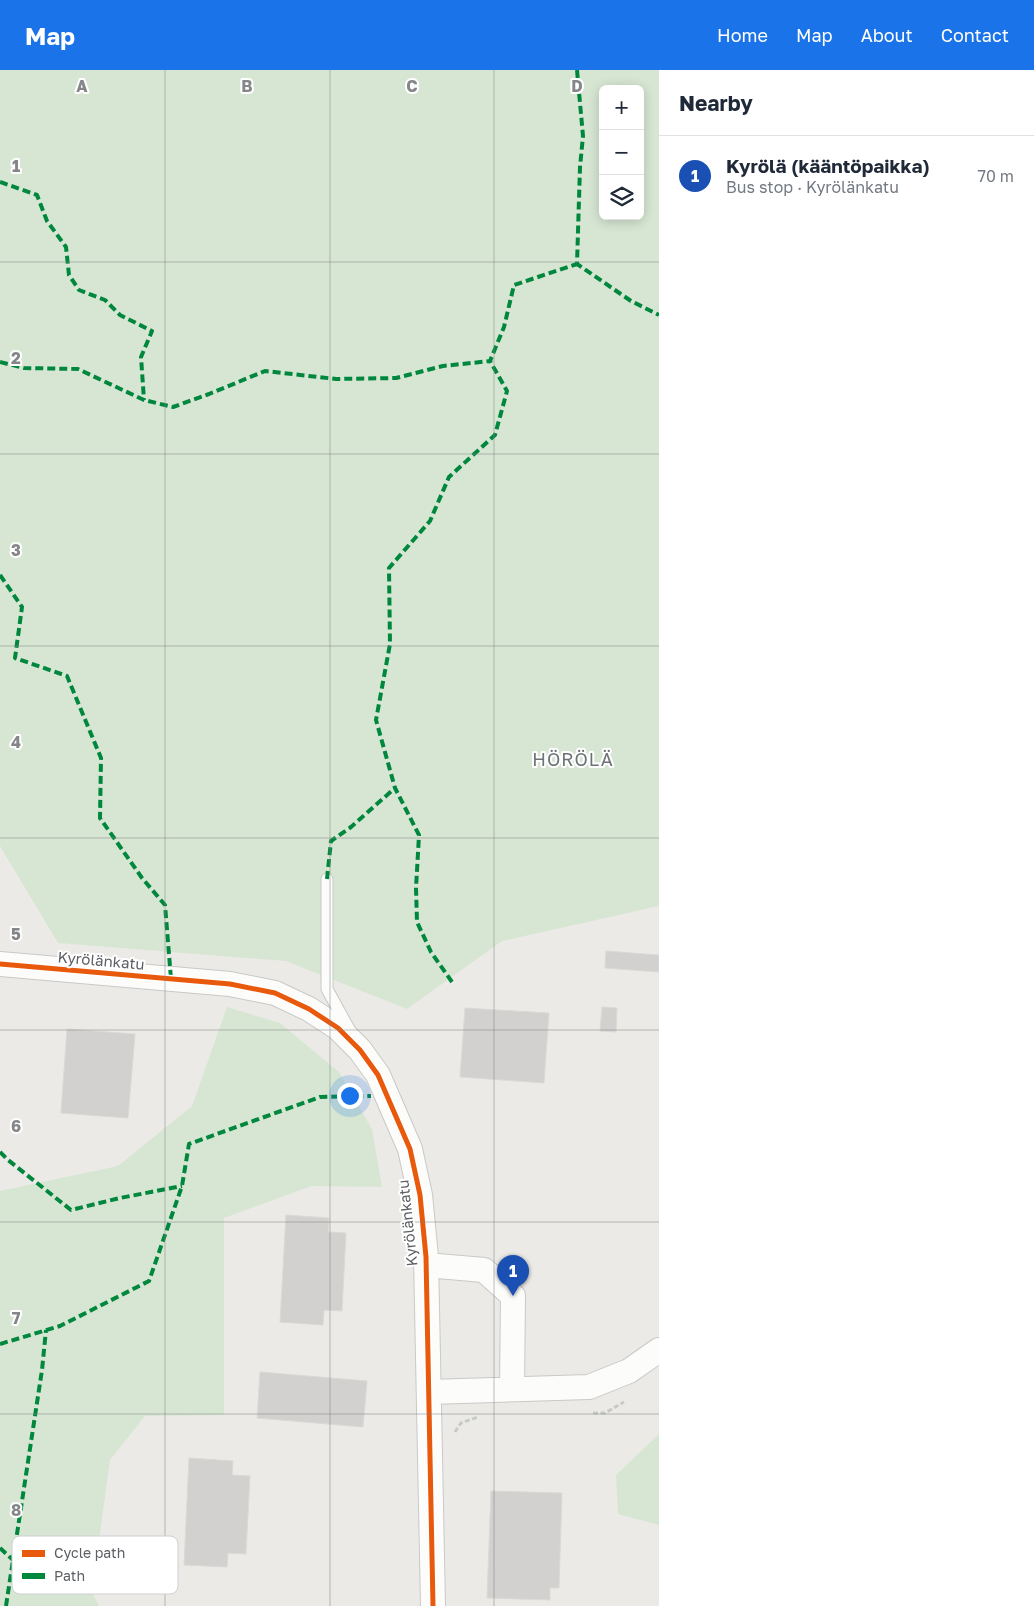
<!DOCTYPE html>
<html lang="en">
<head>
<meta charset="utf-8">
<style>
	:root { --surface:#fff; --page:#f6f6f7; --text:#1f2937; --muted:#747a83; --line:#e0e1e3; --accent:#1a73e8 }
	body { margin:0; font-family:"Golos Text",sans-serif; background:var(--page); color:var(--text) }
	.controls { position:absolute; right:15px; top:15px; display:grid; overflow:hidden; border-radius:8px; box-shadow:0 2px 12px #0003 }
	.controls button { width:45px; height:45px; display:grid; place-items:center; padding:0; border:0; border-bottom:1px solid var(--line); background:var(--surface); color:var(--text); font:25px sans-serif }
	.you { position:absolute; left:349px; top:1025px; width:18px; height:18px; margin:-12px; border:4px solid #fff; border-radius:50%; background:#1a73e8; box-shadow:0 0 0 8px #1a73e833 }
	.badge { display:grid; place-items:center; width:32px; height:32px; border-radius:50%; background:var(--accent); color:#fff; font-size:16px; font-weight:700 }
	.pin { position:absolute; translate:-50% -41px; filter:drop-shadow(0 1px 2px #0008) }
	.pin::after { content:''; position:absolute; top:26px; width:18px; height:15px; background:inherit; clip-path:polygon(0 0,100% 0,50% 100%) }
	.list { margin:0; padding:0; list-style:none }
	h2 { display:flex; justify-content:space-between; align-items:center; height:65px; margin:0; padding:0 20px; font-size:21px }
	h2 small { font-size:16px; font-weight:400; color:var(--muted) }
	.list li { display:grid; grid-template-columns:32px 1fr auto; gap:15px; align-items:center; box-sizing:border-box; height:80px; padding:0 20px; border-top:1px solid var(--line) }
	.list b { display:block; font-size:19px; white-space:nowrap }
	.list p { margin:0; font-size:16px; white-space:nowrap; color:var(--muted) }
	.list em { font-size:16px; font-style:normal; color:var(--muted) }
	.icon { flex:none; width:28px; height:28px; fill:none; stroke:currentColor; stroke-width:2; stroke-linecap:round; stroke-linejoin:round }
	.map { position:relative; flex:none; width:659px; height:1536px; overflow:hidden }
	header { display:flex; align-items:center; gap:30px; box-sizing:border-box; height:70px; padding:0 25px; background:var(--accent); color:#fff }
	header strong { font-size:24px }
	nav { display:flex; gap:28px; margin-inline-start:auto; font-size:18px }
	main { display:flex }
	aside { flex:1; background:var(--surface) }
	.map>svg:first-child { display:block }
</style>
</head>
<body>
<header>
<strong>Map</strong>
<nav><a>Home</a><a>Map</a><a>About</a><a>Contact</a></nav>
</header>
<main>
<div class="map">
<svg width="659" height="1536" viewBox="0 0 659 1536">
	<rect width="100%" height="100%" fill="#eceae7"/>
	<path fill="#d7e6d3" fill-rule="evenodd" d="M 0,0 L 659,0 L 659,836 L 502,871 L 407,939 L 286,891 L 58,873 L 0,776 ZM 603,19 L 640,19 L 640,146 L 603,146 Z
		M 227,937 L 280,953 L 339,1002 L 372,1059 L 382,1117 L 312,1116 L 224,1148 L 224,1345 L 145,1346 L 110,1390 L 92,1522 L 99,1536 L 0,1536 L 0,1121 L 118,1096 L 192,1036 Z
		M 659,1364 L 659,1455 L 618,1444 L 616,1405 Z"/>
	<path fill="#d3d1d0" stroke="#dbd9d6" d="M 606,881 L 659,885 L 659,902 L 605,898 Z
		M 602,937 L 617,938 L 616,962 L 600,961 Z
		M 465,938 L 549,943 L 544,1013 L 460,1007 Z
		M 67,959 L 135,964 L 128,1048 L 61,1043 Z
		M 286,1145 L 329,1148 L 328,1162 L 346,1163 L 342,1241 L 324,1240 L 323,1255 L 280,1252 Z
		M 260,1302 L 367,1311 L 363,1357 L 257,1348 Z
		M 189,1388 L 233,1391 L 232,1405 L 250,1406 L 246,1484 L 228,1483 L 227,1497 L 184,1495 Z
		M 491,1421 L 562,1423 L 559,1518 L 550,1518 L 550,1530 L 487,1528 Z"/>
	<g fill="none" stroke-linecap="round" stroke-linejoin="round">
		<g stroke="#c8c9c8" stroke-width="13">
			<path id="lane" d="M 327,809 L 327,919 L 349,959"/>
		</g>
		<g stroke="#c8c9c8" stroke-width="26">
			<path id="street" d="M 0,894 L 230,914 L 275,923 L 309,939 L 338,958 L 360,980 L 378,1005 L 410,1079 L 420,1125 L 426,1187 L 433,1536
				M 426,1195 L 484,1200 L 513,1226 L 512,1319
				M 429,1322 L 589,1317 L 629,1301 L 659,1280"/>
		</g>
		<path stroke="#c6cac8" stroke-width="3" stroke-dasharray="5 2.5" stroke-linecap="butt" d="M 593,1343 L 605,1343 L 624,1332
			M 455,1362 L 461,1353 L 478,1347"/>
		<use href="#lane" stroke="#fcfcfb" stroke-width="11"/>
		<use href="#street" stroke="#fcfcfb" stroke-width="24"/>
		<path stroke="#00873e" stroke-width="4" stroke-dasharray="8 4" stroke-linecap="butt" d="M 577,0 L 583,66 L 580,97 L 577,194 L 631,231 L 659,245
			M 0,112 L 37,125 L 47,151 L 66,177 L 69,205 L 79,220 L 105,230 L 120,245 L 152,261 L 141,287 L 144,330
			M 0,292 L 24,298 L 78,299 L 144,330 L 173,337 L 209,324 L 265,301 L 336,309 L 396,308 L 443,296 L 490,291 L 504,257 L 514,215 L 577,194
			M 0,505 L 22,537 L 15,588 L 67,606 L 101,688 L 100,748 L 142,808 L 165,835 L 171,909
			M 327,809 L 331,771 L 351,757 L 395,718
			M 452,912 L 431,882 L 417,852 L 416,818 L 419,765 L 395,718 L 376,650 L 390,574 L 389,498 L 430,451 L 449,407 L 495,365 L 507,321 L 490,291
			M 0,1082 L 8,1090 L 71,1140 L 120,1128 L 182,1116
			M 0,1274 L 60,1256 L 149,1211 L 182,1116 L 189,1074 L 320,1027 L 371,1026
			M 0,1478 L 13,1490
			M 6,1536 L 42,1300 L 46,1260"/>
		<g stroke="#fff" stroke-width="8">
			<path id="cycleway" d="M 0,894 L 230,914 L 275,923 L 309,939 L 338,958 L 360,980 L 378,1005 L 410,1079 L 420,1125 L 426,1187 L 433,1536"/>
		</g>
		<use href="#cycleway" stroke="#e8590c" stroke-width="5"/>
	</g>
	<path fill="none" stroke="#848689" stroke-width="1" stroke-opacity="0.55" d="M 165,0 L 165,1536M 330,0 L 330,1536M 494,0 L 494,1536M 0,192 L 659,192M 0,384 L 659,384M 0,576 L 659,576M 0,768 L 659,768M 0,960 L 659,960M 0,1152 L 659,1152M 0,1344 L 659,1344"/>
	<g text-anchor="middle" stroke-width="4" stroke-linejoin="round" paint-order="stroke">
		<g font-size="15" fill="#5c6064" stroke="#fff">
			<text transform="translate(101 891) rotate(5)" y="5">Kyrölänkatu</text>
			<text transform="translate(408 1153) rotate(-96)" y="5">Kyrölänkatu</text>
		</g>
		<g font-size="18" letter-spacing="1" fill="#6e7276" stroke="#fff">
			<text x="573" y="696">HÖRÖLÄ</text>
		</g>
	</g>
	<rect x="12" y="1466" width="166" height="58" rx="8" fill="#fff" stroke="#cecfd0" stroke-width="1"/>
	<rect x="22" y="1480" width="23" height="7" fill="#e8590c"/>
	<rect x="22" y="1503" width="23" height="6" fill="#00873e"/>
	<g font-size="14" fill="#5c6064">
		<text x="54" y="1488">Cycle path</text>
		<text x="54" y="1511">Path</text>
	</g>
	<g font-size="16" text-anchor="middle" font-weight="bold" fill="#848689" stroke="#fff" stroke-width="4" stroke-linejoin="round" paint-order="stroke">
		<text x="82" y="22">A</text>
		<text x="247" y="22">B</text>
		<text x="412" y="22">C</text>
		<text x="577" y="22">D</text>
		<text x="16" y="102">1</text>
		<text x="16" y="294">2</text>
		<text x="16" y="486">3</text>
		<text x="16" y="678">4</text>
		<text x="16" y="870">5</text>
		<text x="16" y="1062">6</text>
		<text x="16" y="1254">7</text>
		<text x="16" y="1446">8</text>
	</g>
</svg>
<div class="controls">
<button>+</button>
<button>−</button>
<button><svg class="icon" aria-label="layers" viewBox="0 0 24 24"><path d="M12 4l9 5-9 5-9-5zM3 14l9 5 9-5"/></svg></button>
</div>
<div class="you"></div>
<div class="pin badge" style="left:513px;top:1226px;background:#1a4fb4">1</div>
</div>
<aside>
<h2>Nearby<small></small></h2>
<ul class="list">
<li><span class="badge" style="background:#1a4fb4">1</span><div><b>Kyrölä (kääntöpaikka)</b><p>Bus stop · Kyrölänkatu</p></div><em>70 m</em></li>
</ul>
</aside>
</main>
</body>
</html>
